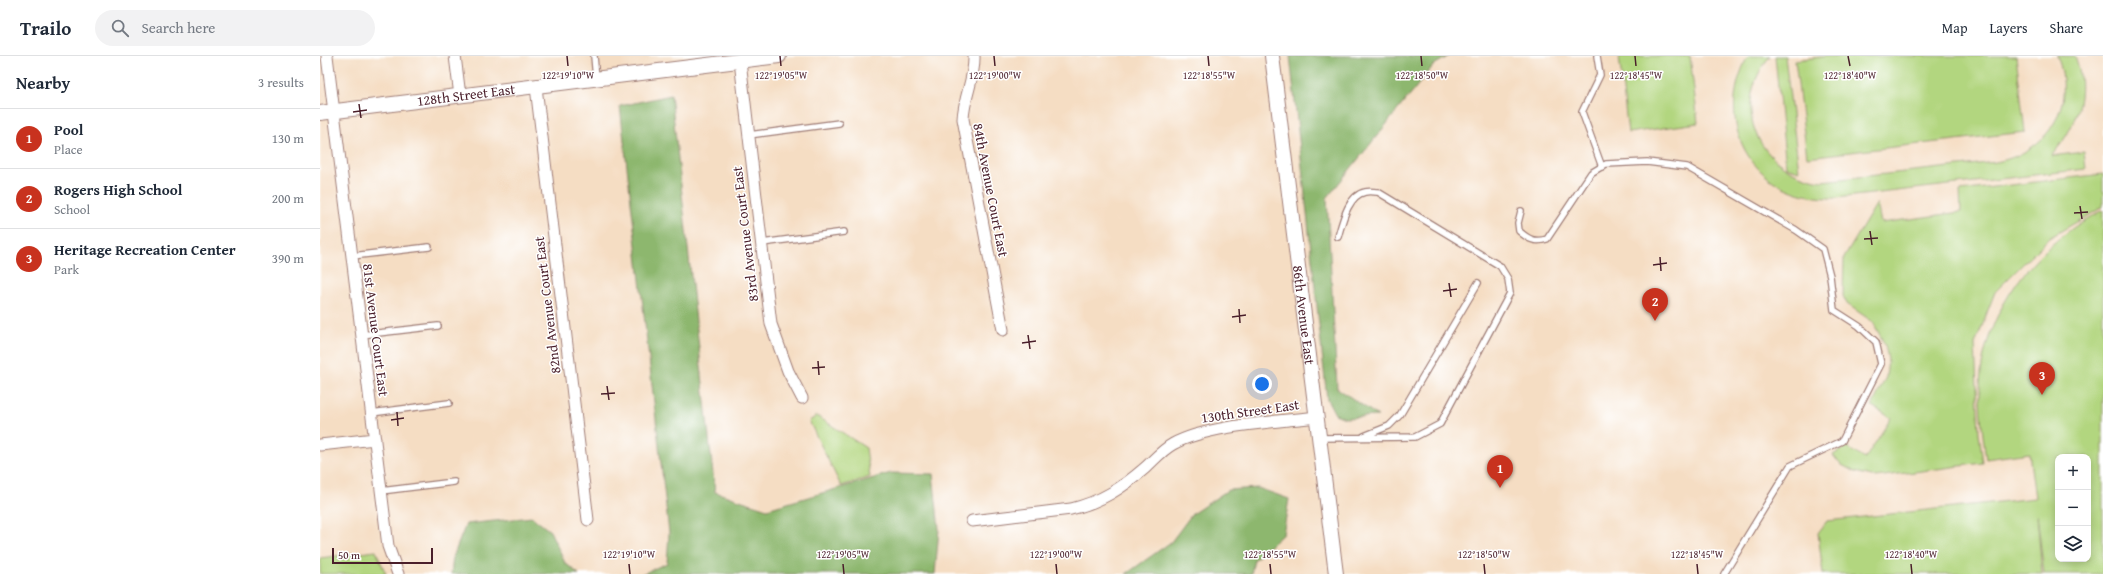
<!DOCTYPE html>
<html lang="en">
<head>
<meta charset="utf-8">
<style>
	:root { --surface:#fff; --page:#f2f2f3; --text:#1f2937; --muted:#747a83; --line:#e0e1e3; --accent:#c8321e }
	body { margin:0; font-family:"Gentium Book Plus",serif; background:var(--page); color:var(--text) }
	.controls { position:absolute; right:12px; bottom:12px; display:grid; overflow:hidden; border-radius:8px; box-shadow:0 2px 10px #0003 }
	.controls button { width:36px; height:36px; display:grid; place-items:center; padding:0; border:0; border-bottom:1px solid var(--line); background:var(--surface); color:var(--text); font:20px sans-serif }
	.scale { position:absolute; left:12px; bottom:10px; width:101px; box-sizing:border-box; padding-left:4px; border:2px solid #4a1f2b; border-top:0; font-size:11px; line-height:14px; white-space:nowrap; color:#4a1f2b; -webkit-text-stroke:3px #fff; paint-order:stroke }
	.you { position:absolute; left:942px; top:328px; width:14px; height:14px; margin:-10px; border:3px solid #fff; border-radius:50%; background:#1a73e8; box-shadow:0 0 0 6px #1a73e833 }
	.badge { display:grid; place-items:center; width:26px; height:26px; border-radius:50%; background:var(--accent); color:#fff; font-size:13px; font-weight:700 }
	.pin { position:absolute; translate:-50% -33px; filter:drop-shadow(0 1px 2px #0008) }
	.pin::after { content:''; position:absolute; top:21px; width:14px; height:12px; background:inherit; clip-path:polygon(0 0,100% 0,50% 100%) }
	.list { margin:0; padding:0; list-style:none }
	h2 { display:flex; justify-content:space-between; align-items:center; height:52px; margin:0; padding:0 16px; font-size:17px }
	h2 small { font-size:13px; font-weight:400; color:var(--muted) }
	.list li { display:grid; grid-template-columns:26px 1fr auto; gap:12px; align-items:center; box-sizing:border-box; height:60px; padding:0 16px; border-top:1px solid var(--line) }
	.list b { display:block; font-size:15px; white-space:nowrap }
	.list p { margin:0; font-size:13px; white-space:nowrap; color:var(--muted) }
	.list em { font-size:13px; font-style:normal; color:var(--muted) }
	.icon { flex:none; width:22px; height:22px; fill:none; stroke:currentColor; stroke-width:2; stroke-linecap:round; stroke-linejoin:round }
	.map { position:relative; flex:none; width:1783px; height:518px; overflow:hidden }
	header { display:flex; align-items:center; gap:24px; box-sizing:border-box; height:56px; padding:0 20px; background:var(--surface); border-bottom:1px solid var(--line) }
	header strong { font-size:19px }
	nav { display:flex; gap:22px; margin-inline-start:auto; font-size:14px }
	.search { width:280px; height:36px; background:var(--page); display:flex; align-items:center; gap:10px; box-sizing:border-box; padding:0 14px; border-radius:22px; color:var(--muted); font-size:15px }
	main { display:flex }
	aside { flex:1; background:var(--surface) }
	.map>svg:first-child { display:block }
</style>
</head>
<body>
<header>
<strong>Trailo</strong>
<div class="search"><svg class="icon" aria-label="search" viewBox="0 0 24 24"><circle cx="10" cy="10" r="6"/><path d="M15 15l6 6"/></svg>Search here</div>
<nav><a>Map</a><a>Layers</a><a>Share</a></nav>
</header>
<main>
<aside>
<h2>Nearby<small>3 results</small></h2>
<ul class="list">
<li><span class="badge">1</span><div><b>Pool</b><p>Place</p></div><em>130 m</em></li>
<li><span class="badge">2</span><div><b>Rogers High School</b><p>School</p></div><em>200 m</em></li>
<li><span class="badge">3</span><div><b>Heritage Recreation Center</b><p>Park</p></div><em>390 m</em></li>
</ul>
</aside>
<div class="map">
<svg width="1783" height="518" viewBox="0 0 1783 518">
	<rect width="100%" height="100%" fill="#fff"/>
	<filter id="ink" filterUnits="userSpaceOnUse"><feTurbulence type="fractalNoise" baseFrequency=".025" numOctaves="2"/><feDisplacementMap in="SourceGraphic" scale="8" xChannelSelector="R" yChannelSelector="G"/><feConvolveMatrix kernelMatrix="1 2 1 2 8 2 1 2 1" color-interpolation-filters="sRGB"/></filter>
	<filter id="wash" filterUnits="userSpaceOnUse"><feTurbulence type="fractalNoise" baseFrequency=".012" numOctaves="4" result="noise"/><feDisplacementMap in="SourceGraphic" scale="16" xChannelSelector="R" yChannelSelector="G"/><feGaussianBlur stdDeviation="0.9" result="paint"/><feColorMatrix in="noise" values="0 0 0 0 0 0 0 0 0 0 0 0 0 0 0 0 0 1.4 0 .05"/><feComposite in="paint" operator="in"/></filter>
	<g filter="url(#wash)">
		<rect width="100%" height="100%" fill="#f5ddc3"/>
		<path fill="#b2d67f" stroke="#7e7a55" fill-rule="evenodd" d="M 1299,0 L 1370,0 L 1378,67 L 1308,77 Z
			M 1428,0 L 1450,0 C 1408,52 1439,116 1502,125 L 1676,106 C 1728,96 1757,50 1737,0 L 1755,0 C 1769,36 1756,73 1731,100 L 1764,96 L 1766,113 L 1517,142 C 1436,145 1390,72 1428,0 Z
			M 1455,0 L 1465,0 L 1479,115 L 1466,111 Z
			M 1509,0 L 1696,0 L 1705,76 L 1487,101 L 1475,4 Z
			M 1783,118 L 1783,151 L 1729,182 L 1675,236 L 1655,288 L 1659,377 L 1663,407 L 1556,421 L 1535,416 L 1520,408 L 1513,399 L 1526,391 L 1545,403 L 1571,362 L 1552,350 L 1566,321 L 1568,304 L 1565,289 L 1553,266 L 1527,248 L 1523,240 L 1524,202 L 1557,147 L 1561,167 L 1641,156 L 1640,135 Z
			M 1783,154 L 1783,518 L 1724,518 L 1717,459 L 1722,518 L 1503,518 L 1498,477 L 1507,465 L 1715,442 L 1709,397 L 1666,403 C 1662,372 1657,340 1662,309 C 1673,242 1723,184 1783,154 ZM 1738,401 L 1768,401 L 1768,503 L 1738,503 Z
			M 497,360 L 546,392 L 550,421 L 521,430 L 489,365 Z
			M 56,495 L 66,518 L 0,518 L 0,502 Z"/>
		<path fill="#8db76e" stroke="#6c6b4c" d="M 970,0 L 1129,0 L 1114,9 L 1007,142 L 1017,332 L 1058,360 L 1025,362 L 1015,358 L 1007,343 Z
			M 351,39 L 395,436 L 447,453 L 571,417 L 613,418 L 619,473 L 615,518 L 322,518 L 347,507 L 349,477 L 300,50 Z
			M 938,432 L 969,443 L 963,478 L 934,504 L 931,518 L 806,518 L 851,486 L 872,458 L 908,434 Z
			M 212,461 L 230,475 L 245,507 L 259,518 L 131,518 L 133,501 L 146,468 Z"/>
	</g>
	<g filter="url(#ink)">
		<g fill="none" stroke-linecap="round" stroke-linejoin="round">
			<g stroke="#a07e77" stroke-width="8">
				<path id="service" d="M 274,0 L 276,23
					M 1277,0 L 1280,19 L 1262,56 L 1282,111
					M 429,79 L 519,67
					M 1201,155 L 1198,167 L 1199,175 C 1208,183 1215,187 1227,183 L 1271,117 L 1286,108 L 1327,106 L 1367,111 L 1476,174 L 1503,193 L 1510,220 L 1514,254 L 1539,270 L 1556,286 L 1561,308 L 1522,385 L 1470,410 L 1404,518
					M 442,187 L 524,176
					M 32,200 L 109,191
					M 41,279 L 118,270
					M 51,357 L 129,347
					M 1044,380 L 1069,370 L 1080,359 L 1158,227
					M 999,382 L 1095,381 L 1120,368 L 1190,237 L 1188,223 L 1180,210 L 1058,136 C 1054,136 1049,135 1045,136 C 1028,139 1022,167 1018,181
					M 61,435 L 134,426"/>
			</g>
			<g stroke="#a07e77" stroke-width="13">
				<path id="minor" d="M 7,0 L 68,490 L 78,518
					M 135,0 L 140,40
					M 654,0 C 655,22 644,40 643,63 L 683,274
					M 420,5 L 451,268 L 468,315 L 482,342
					M 216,31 L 268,464
					M 0,389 L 55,383
					M 652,465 L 751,453 C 781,446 802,432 825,412 C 834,404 842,394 853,388 C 888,369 956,366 997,361"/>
			</g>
			<g stroke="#a07e77" stroke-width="16">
				<g id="tertiary">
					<path id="s1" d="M 952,0 L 1016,518"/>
					<path id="s2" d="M 0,57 L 459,0"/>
				</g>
			</g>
			<use href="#service" stroke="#fff" stroke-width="5.5"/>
			<use href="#minor" stroke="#fff" stroke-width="11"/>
			<use href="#tertiary" stroke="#fff" stroke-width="14"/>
		</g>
	</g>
	<path fill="none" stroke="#4a1f2b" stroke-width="1.5" d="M 247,0 L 248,10M 460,0 L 461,10M 674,0 L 675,10M 888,0 L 889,10M 1101,0 L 1102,10M 1315,0 L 1316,10M 1528,0 L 1530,10M 39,48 L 41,62M 33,56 L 47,54M 1760,150 L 1762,163M 1754,157 L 1768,156M 1550,175 L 1552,189M 1544,183 L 1558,182M 1340,201 L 1341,215M 1333,209 L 1347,207M 1129,227 L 1131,241M 1123,235 L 1137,233M 919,253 L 920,267M 912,261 L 926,259M 708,279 L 710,293M 702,287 L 716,285M 498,305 L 499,319M 492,312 L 505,311M 287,330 L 289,344M 281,338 L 295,337M 77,356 L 78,370M 71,364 L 84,362M 309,508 L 310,518M 523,508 L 524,518M 736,508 L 737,518M 950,508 L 951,518M 1164,508 L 1165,518M 1377,508 L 1378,518M 1591,508 L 1592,518"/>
	<g text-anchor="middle" stroke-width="3" stroke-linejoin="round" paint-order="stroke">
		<g font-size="14" fill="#4a1f2b" stroke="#fff">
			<text dy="5" stroke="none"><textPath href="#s2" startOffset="147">128th Street East</textPath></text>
			<text transform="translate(671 134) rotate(79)" y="5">84th Avenue Court East</text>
			<text transform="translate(425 178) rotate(-97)" y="5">83rd Avenue Court East</text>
			<text transform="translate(227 249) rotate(-97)" y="5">82nd Avenue Court East</text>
			<text dy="5" stroke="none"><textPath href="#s1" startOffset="261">86th Avenue East</textPath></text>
			<text transform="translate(56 274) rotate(83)" y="5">81st Avenue Court East</text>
			<text transform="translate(930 355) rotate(-8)" y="5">130th Street East</text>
		</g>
	</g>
	<g font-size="10" text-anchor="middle" fill="#4a1f2b" stroke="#fff" stroke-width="3" stroke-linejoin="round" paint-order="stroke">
		<text x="248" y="23">122°19'10"W</text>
		<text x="461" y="23">122°19'05"W</text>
		<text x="675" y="23">122°19'00"W</text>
		<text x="889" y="23">122°18'55"W</text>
		<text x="1102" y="23">122°18'50"W</text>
		<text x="1316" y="23">122°18'45"W</text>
		<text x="1530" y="23">122°18'40"W</text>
		<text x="309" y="502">122°19'10"W</text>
		<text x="523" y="502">122°19'05"W</text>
		<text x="736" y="502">122°19'00"W</text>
		<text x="950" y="502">122°18'55"W</text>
		<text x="1164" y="502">122°18'50"W</text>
		<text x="1377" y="502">122°18'45"W</text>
		<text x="1591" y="502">122°18'40"W</text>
	</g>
</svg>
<div class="controls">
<button>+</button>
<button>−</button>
<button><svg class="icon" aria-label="layers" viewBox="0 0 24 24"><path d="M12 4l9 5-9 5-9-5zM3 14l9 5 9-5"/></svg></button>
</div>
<div class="scale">50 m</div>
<div class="you"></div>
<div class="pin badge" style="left:1180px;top:432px">1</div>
<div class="pin badge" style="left:1335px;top:265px">2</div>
<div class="pin badge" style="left:1722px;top:339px">3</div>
</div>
</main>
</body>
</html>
